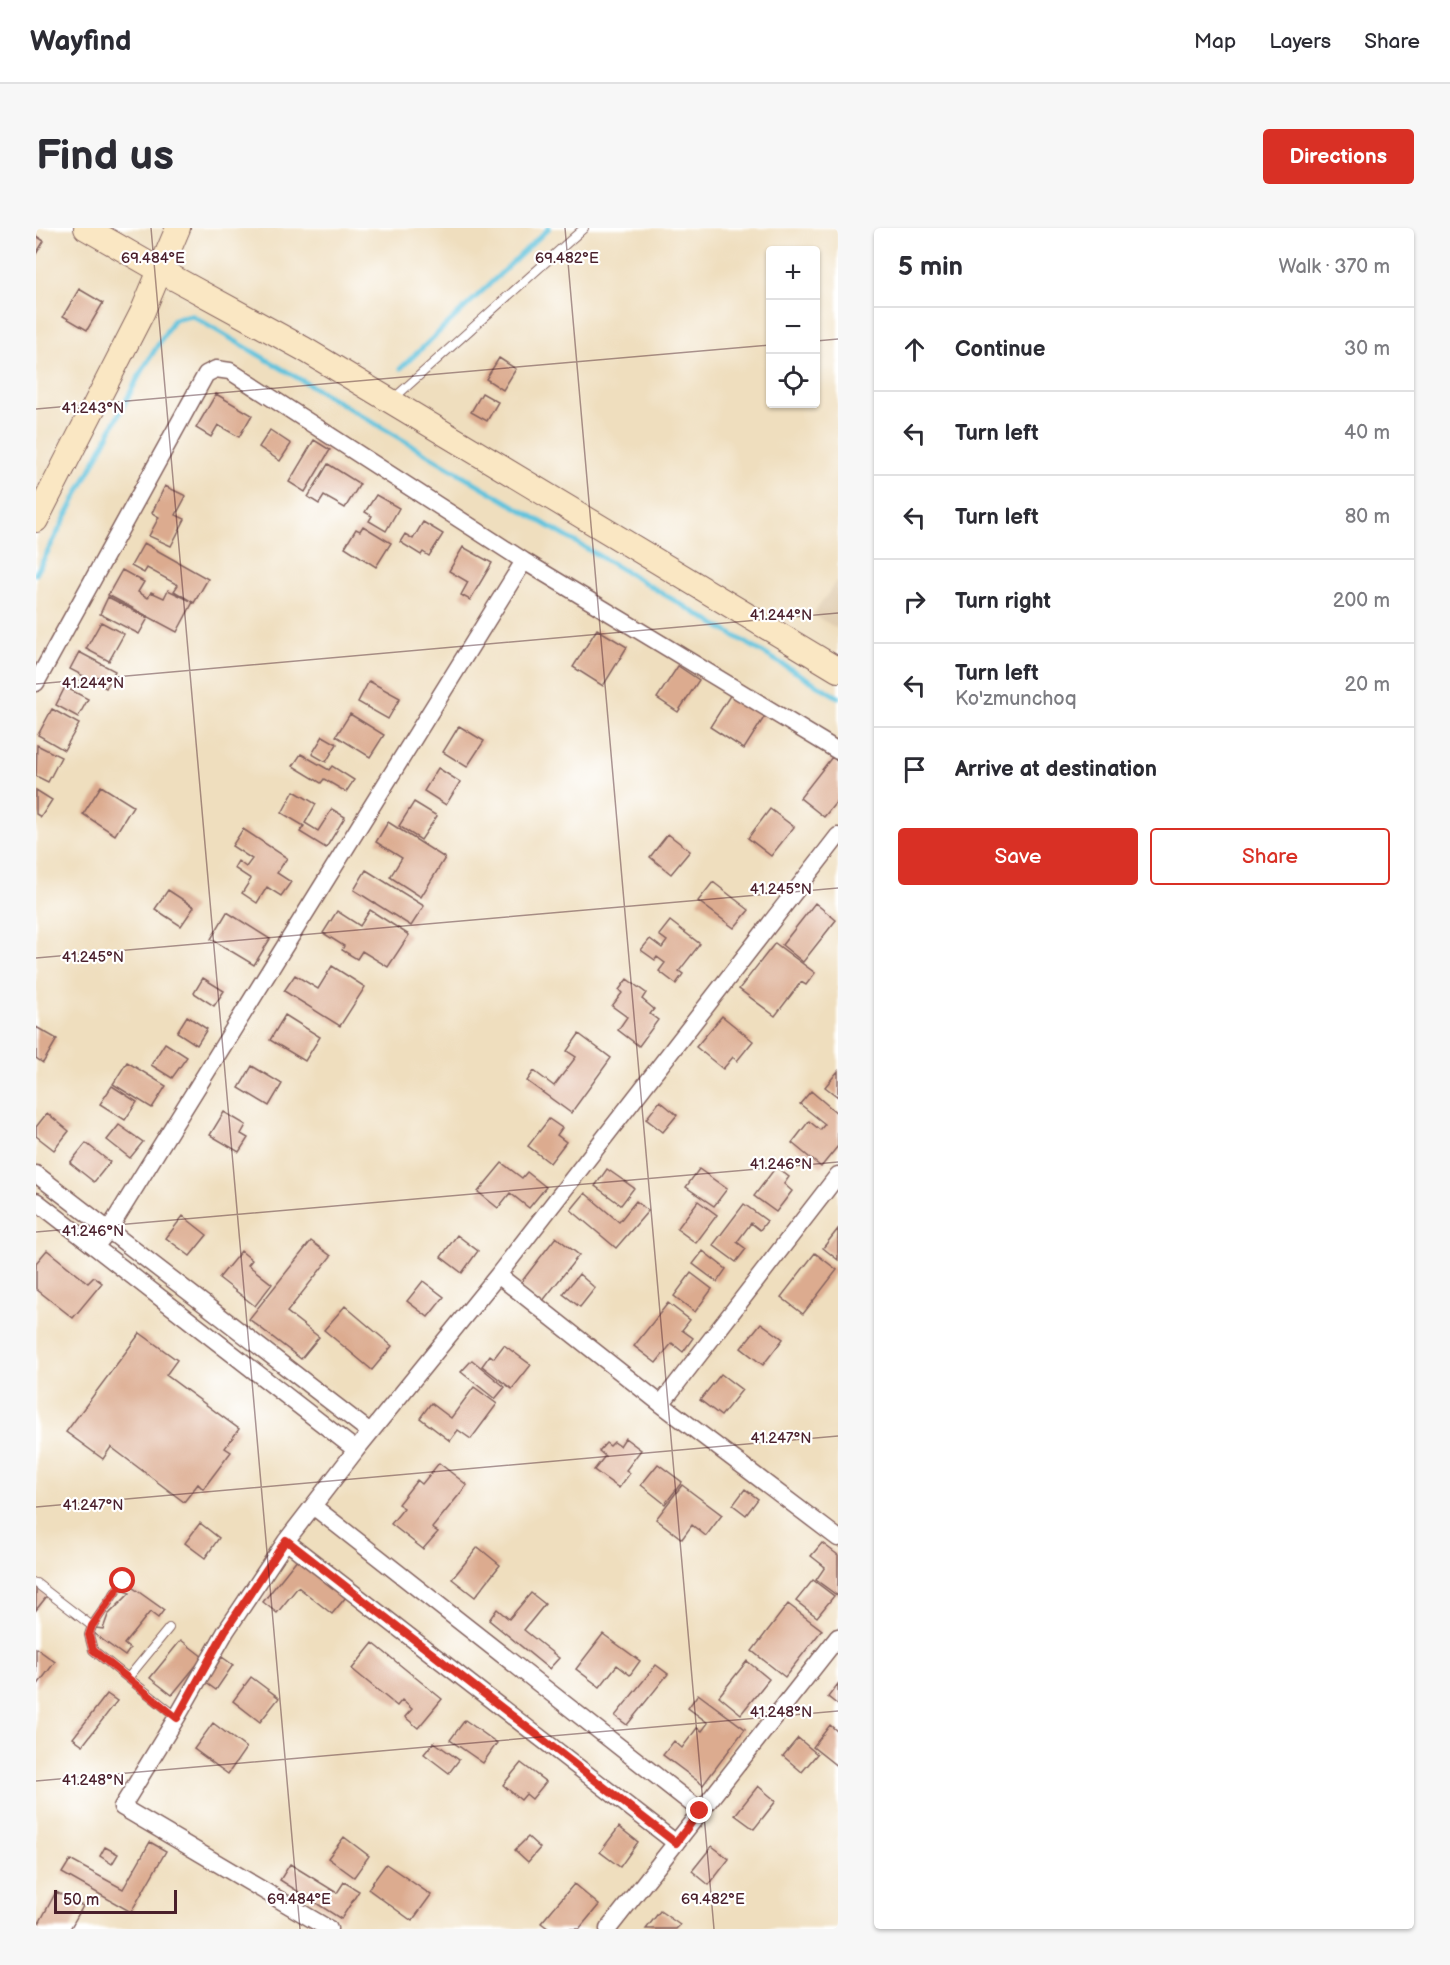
<!DOCTYPE html>
<html lang="en">
<head>
<meta charset="utf-8">
<style>
	:root { --surface:#fff; --page:#f7f7f7; --text:#2b2b33; --muted:#7c7c81; --line:#e1e1e2; --accent:#d93025 }
	body { margin:0; font-family:"Balsamiq Sans",sans-serif; background:var(--page); color:var(--text) }
	.controls { position:absolute; right:18px; top:18px; display:grid; overflow:hidden; border-radius:6px; box-shadow:0 2px 4px #0004 }
	.controls button { width:54px; height:54px; display:grid; place-items:center; padding:0; border:0; border-bottom:2px solid var(--line); background:var(--surface); color:var(--text); font:30px sans-serif }
	.scale { position:absolute; left:18px; bottom:15px; width:123px; box-sizing:border-box; padding-left:6px; border:3px solid #4a1f2b; border-top:0; font-size:16px; line-height:21px; white-space:nowrap; color:#4a1f2b; -webkit-text-stroke:4px #fff; paint-order:stroke }
	.stop { position:absolute; width:18px; height:18px; margin:-14px; border:4px solid #d93025; border-radius:50%; background:#fff }
	.stop.end { background:#d93025; border-color:#fff; box-shadow:0 2px 6px #0008 }
	.list { margin:0; padding:0; list-style:none }
	h2 { display:flex; justify-content:space-between; align-items:center; height:78px; margin:0; padding:0 24px; font-size:26px }
	h2 small { font-size:20px; font-weight:400; color:var(--muted) }
	.list li { display:grid; grid-template-columns:39px 1fr auto; gap:18px; align-items:center; box-sizing:border-box; height:84px; padding:0 24px; border-top:2px solid var(--line) }
	.list b { display:block; font-size:22px; white-space:nowrap }
	.list p { margin:0; font-size:20px; white-space:nowrap; color:var(--muted) }
	.list em { font-size:20px; font-style:normal; color:var(--muted) }
	.actions { display:flex; gap:12px; padding:18px 24px }
	.actions a { flex:1; padding:14px 0; border:2px solid var(--accent); border-radius:6px; text-align:center; font-size:21px; color:var(--accent) }
	.actions .main { background:var(--accent); color:#fff }
	.icon { flex:none; width:33px; height:33px; fill:none; stroke:currentColor; stroke-width:2; stroke-linecap:round; stroke-linejoin:round }
	.map { position:relative; flex:none; width:802px; height:1701px; overflow:hidden; border-radius:6px }
	header { display:flex; align-items:center; gap:36px; box-sizing:border-box; height:84px; padding:0 30px; background:var(--surface); border-bottom:2px solid var(--line) }
	header strong { font-size:28px }
	nav { display:flex; gap:33px; margin-inline-start:auto; font-size:21px }
	.intro { display:flex; align-items:center; justify-content:space-between; box-sizing:border-box; height:144px; padding:0 36px }
	h1 { margin:0; font-size:42px }
	.button { padding:15px 27px; border-radius:6px; background:var(--accent); color:#fff; font-size:21px; font-weight:700 }
	main { display:flex; gap:36px; padding:0 36px }
	aside { flex:1; background:var(--surface); border-radius:6px; box-shadow:0 2px 4px #0004 }
	.map>svg:first-child { display:block }
</style>
</head>
<body>
<header>
<strong>Wayfind</strong>
<nav><a>Map</a><a>Layers</a><a>Share</a></nav>
</header>
<div class="intro"><h1>Find us</h1><a class="button">Directions</a></div>
<main>
<div class="map">
<svg width="802" height="1701" viewBox="0 0 802 1701">
	<rect width="100%" height="100%" fill="#fff"/>
	<filter id="ink" filterUnits="userSpaceOnUse"><feTurbulence type="fractalNoise" baseFrequency=".0167" numOctaves="2"/><feDisplacementMap in="SourceGraphic" scale="12" xChannelSelector="R" yChannelSelector="G"/><feConvolveMatrix kernelMatrix="1 2 1 2 8 2 1 2 1" color-interpolation-filters="sRGB"/></filter>
	<filter id="wash" filterUnits="userSpaceOnUse"><feTurbulence type="fractalNoise" baseFrequency=".008" numOctaves="4" result="noise"/><feDisplacementMap in="SourceGraphic" scale="24" xChannelSelector="R" yChannelSelector="G"/><feGaussianBlur stdDeviation="1.35" result="paint"/><feColorMatrix in="noise" values="0 0 0 0 0 0 0 0 0 0 0 0 0 0 0 0 0 1.4 0 .05"/><feComposite in="paint" operator="in"/></filter>
	<g filter="url(#wash)">
		<rect width="100%" height="100%" fill="#efdebe"/>
		<path fill="#e0cdb1" d="M 802,351 L 802,401 L 777,387 Z"/>
		<g fill="none" stroke-linecap="round" stroke-linejoin="round">
			<path stroke="#60c3dd" stroke-width="5" d="M 365,140 L 513,0
				M 0,346 L 104,146 L 138,91 L 155,87 L 802,469"/>
		</g>
		<g id="blocks">
			<path fill="#dcab8f" d="M 0,8 L 8,13 L 0,26 Z
				M 43,61 L 67,75 L 51,102 L 27,88 Z
				M 463,130 L 480,141 L 467,162 L 450,151 Z
				M 446,165 L 462,174 L 451,193 L 435,184 Z
				M 180,166 L 216,187 L 203,209 L 182,197 L 175,209 L 160,200 Z
				M 234,202 L 255,216 L 244,233 L 223,219 Z
				M 278,212 L 294,222 L 269,264 L 253,254 Z
				M 292,236 L 324,256 L 309,280 L 288,268 L 283,276 L 272,269 Z
				M 129,258 L 150,268 L 140,287 L 149,291 L 135,318 L 113,308 L 123,289 L 116,285 Z
				M 340,267 L 363,280 L 350,303 L 333,293 L 336,288 L 329,284 Z
				M 387,294 L 407,306 L 393,328 L 387,324 L 385,327 L 364,314 L 369,306 L 377,311 Z
				M 327,298 L 355,315 L 340,339 L 309,319 L 320,301 L 324,303 Z
				M 108,315 L 172,351 L 158,375 L 138,363 L 142,357 L 111,340 L 108,345 L 95,338 Z
				M 427,319 L 456,335 L 434,372 L 425,367 L 432,354 L 413,343 Z
				M 86,342 L 108,354 L 102,364 L 112,370 L 115,364 L 128,370 L 132,362 L 157,374 L 141,404 L 72,367 Z
				M 72,369 L 112,390 L 103,406 L 64,386 Z
				M 65,394 L 88,406 L 73,433 L 50,421 Z
				M 561,401 L 591,419 L 567,458 L 537,439 Z
				M 43,424 L 79,443 L 70,460 L 34,441 Z
				M 642,438 L 663,452 L 642,484 L 621,470 Z
				M 333,453 L 364,470 L 352,491 L 322,474 Z
				M 29,459 L 52,471 L 42,489 L 20,477 Z
				M 695,466 L 729,488 L 708,521 L 674,499 Z
				M 16,481 L 43,496 L 28,522 L 2,507 Z
				M 314,486 L 348,507 L 334,529 L 300,508 Z
				M 423,498 L 448,513 L 431,539 L 407,524 Z
				M 287,508 L 301,516 L 290,534 L 276,526 Z
				M 1,517 L 25,529 L 12,554 L 0,548 Z
				M 265,526 L 293,542 L 296,538 L 318,552 L 310,564 L 288,551 L 285,555 L 257,538 Z
				M 796,529 L 802,534 L 802,572 L 788,589 L 764,570 Z
				M 402,540 L 424,554 L 410,577 L 388,563 Z
				M 65,558 L 97,578 L 79,607 L 47,586 Z
				M 0,562 L 16,572 L 5,589 L 0,586 Z
				M 258,563 L 280,576 L 269,595 L 282,603 L 296,581 L 309,589 L 290,620 L 264,604 L 268,598 L 246,585 Z
				M 378,574 L 401,588 L 385,612 L 363,598 Z
				M 734,581 L 758,599 L 735,628 L 712,610 Z
				M 352,594 L 409,630 L 385,669 L 354,649 L 366,630 L 340,614 Z
				M 207,601 L 251,630 L 241,645 L 255,654 L 245,668 L 231,659 L 221,675 L 206,665 L 215,651 L 198,640 L 202,633 L 210,639 L 216,631 L 196,618 Z
				M 632,606 L 654,623 L 635,646 L 614,629 Z
				M 330,642 L 388,678 L 375,698 L 318,662 Z
				M 677,654 L 713,682 L 698,700 L 662,673 Z
				M 132,662 L 158,679 L 145,698 L 119,681 Z
				M 779,675 L 800,692 L 767,734 L 746,717 Z
				M 334,682 L 373,707 L 352,739 L 326,723 L 321,731 L 306,722 L 308,718 L 287,705 L 301,683 L 324,698 Z
				M 191,684 L 234,711 L 218,737 L 175,711 Z
				M 634,693 L 664,716 L 643,743 L 647,746 L 640,756 L 623,743 L 629,735 L 621,729 L 619,732 L 605,722 L 614,711 L 626,720 L 631,713 L 623,707 Z
				M 739,715 L 779,745 L 770,757 L 765,754 L 739,788 L 703,761 Z
				M 296,738 L 329,759 L 304,798 L 248,763 L 259,747 L 282,761 Z
				M 167,750 L 188,763 L 178,778 L 158,765 Z
				M 591,751 L 610,765 L 606,771 L 618,781 L 614,786 L 622,792 L 603,818 L 582,802 L 591,789 L 576,778 L 586,765 L 583,762 Z
				M 249,787 L 284,809 L 269,833 L 234,812 Z
				M 151,788 L 171,801 L 161,817 L 141,804 Z
				M 686,788 L 717,813 L 701,833 L 697,829 L 687,841 L 660,819 Z
				M 0,799 L 21,811 L 7,835 L 0,830 Z
				M 543,806 L 575,830 L 535,885 L 491,853 L 498,843 L 518,858 L 540,829 L 531,823 Z
				M 129,815 L 151,829 L 136,850 L 115,837 Z
				M 91,834 L 130,858 L 116,880 L 77,856 Z
				M 216,838 L 246,856 L 233,878 L 203,860 Z
				M 802,843 L 802,869 L 789,859 Z
				M 76,858 L 101,874 L 89,892 L 64,876 Z
				M 775,863 L 802,886 L 802,918 L 785,939 L 756,915 L 773,893 L 784,902 L 789,896 L 764,876 Z
				M 624,873 L 641,887 L 627,904 L 610,891 Z
				M 188,884 L 210,897 L 205,906 L 212,910 L 203,924 L 174,907 Z
				M 11,885 L 33,903 L 18,922 L 0,908 L 0,899 Z
				M 513,891 L 526,900 L 521,907 L 530,914 L 514,935 L 492,918 Z
				M 83,897 L 107,914 L 94,930 L 71,912 Z
				M 50,915 L 74,934 L 58,954 L 34,935 Z
				M 466,935 L 486,950 L 491,944 L 510,959 L 493,980 L 474,965 L 462,980 L 442,964 Z
				M 740,939 L 753,949 L 748,956 L 756,963 L 740,984 L 718,968 Z
				M 571,941 L 598,960 L 585,977 L 559,958 Z
				M 663,941 L 691,961 L 678,978 L 650,959 Z
				M 549,965 L 583,994 L 600,973 L 612,983 L 580,1020 L 535,982 Z
				M 662,973 L 681,987 L 660,1015 L 641,1001 Z
				M 708,976 L 731,993 L 724,1002 L 715,995 L 701,1014 L 710,1021 L 700,1034 L 677,1017 Z
				M 147,988 L 171,1007 L 154,1028 L 130,1010 Z
				M 802,1001 L 802,1032 L 787,1020 Z
				M 421,1007 L 442,1023 L 426,1045 L 405,1029 Z
				M 520,1009 L 543,1027 L 506,1074 L 483,1057 Z
				M 275,1013 L 295,1028 L 251,1084 L 283,1109 L 265,1131 L 213,1091 Z
				M 11,1022 L 52,1055 L 58,1049 L 66,1055 L 37,1090 L 0,1061 L 0,1035 Z
				M 205,1023 L 216,1032 L 212,1037 L 236,1056 L 219,1078 L 183,1050 Z
				M 667,1023 L 690,1041 L 681,1054 L 657,1036 Z
				M 779,1025 L 801,1042 L 767,1086 L 745,1069 Z
				M 655,1045 L 676,1061 L 659,1084 L 638,1068 Z
				M 543,1046 L 559,1060 L 544,1079 L 527,1066 Z
				M 387,1053 L 408,1069 L 392,1089 L 371,1073 Z
				M 632,1075 L 654,1092 L 646,1102 L 657,1110 L 647,1124 L 636,1115 L 620,1135 L 598,1118 Z
				M 309,1078 L 356,1118 L 336,1142 L 288,1102 Z
				M 725,1095 L 747,1111 L 727,1137 L 705,1120 Z
				M 104,1105 L 141,1132 L 130,1147 L 203,1201 L 189,1220 L 195,1224 L 167,1261 L 162,1256 L 148,1274 L 75,1219 L 67,1231 L 30,1204 Z
				M 468,1117 L 495,1137 L 476,1161 L 446,1138 L 454,1127 L 458,1130 Z
				M 436,1132 L 469,1159 L 459,1171 L 425,1144 Z
				M 685,1146 L 706,1162 L 685,1188 L 664,1172 Z
				M 438,1159 L 461,1176 L 435,1211 L 422,1202 L 414,1213 L 384,1190 L 395,1175 L 415,1190 Z
				M 589,1210 L 605,1222 L 590,1242 L 594,1245 L 583,1260 L 558,1242 L 569,1228 L 563,1223 L 570,1215 L 574,1218 L 578,1214 L 584,1218 Z
				M 403,1235 L 431,1257 L 396,1300 L 402,1304 L 387,1321 L 355,1296 L 368,1280 L 362,1276 L 381,1252 L 386,1256 Z
				M 622,1236 L 646,1254 L 629,1276 L 605,1257 Z
				M 646,1257 L 686,1287 L 670,1308 L 656,1297 L 646,1311 L 620,1291 Z
				M 709,1261 L 722,1271 L 710,1287 L 697,1277 Z
				M 164,1295 L 183,1310 L 169,1330 L 149,1315 Z
				M 786,1315 L 802,1327 L 802,1368 L 780,1352 L 789,1339 L 775,1328 Z
				M 442,1319 L 464,1337 L 439,1369 L 416,1351 Z
				M 262,1330 L 310,1369 L 296,1386 L 262,1359 L 241,1385 L 227,1374 Z
				M 777,1352 L 798,1368 L 781,1389 L 760,1373 Z
				M 93,1357 L 128,1382 L 122,1390 L 114,1384 L 88,1416 L 94,1421 L 89,1428 L 57,1405 L 60,1400 L 67,1401 L 72,1387 L 94,1365 L 87,1363 Z
				M 0,1359 L 11,1368 L 0,1382 Z
				M 495,1365 L 509,1376 L 488,1402 L 523,1430 L 513,1441 L 453,1392 L 461,1381 L 473,1391 Z
				M 752,1376 L 786,1402 L 749,1449 L 716,1423 Z
				M 567,1406 L 604,1433 L 594,1447 L 581,1437 L 564,1459 L 540,1441 Z
				M 145,1412 L 167,1429 L 136,1467 L 114,1450 Z
				M 337,1415 L 406,1471 L 382,1500 L 369,1489 L 376,1481 L 366,1472 L 361,1478 L 316,1441 Z
				M 0,1420 L 19,1434 L 0,1459 Z
				M 186,1429 L 197,1437 L 180,1462 L 169,1454 Z
				M 711,1433 L 733,1451 L 705,1486 L 683,1468 Z
				M 620,1437 L 632,1446 L 591,1497 L 579,1488 Z
				M 215,1449 L 243,1470 L 224,1494 L 197,1473 Z
				M 802,1456 L 802,1477 L 792,1469 Z
				M 71,1466 L 81,1473 L 47,1517 L 37,1510 Z
				M 662,1466 L 709,1501 L 667,1557 L 627,1527 L 638,1513 L 646,1520 L 661,1500 L 666,1503 L 672,1495 L 652,1480 Z
				M 429,1492 L 461,1515 L 447,1535 L 414,1512 Z
				M 177,1495 L 210,1520 L 192,1546 L 158,1521 Z
				M 794,1497 L 802,1504 L 802,1539 L 777,1519 Z
				M 762,1510 L 781,1526 L 766,1544 L 747,1528 Z
				M 398,1514 L 423,1532 L 413,1545 L 388,1526 Z
				M 485,1535 L 510,1554 L 496,1571 L 490,1566 L 485,1572 L 467,1557 Z
				M 722,1558 L 740,1573 L 718,1601 L 699,1587 Z
				M 583,1599 L 602,1614 L 584,1639 L 564,1624 Z
				M 308,1609 L 333,1628 L 318,1649 L 292,1630 Z
				M 492,1609 L 504,1620 L 492,1634 L 479,1622 Z
				M 114,1614 L 130,1623 L 95,1684 L 26,1645 L 34,1632 L 87,1661 Z
				M 676,1618 L 693,1631 L 673,1657 L 656,1643 Z
				M 69,1619 L 82,1626 L 76,1636 L 64,1628 Z
				M 254,1636 L 301,1665 L 308,1654 L 323,1663 L 305,1691 L 244,1652 Z
				M 350,1636 L 395,1667 L 376,1693 L 332,1661 Z
				M 538,1656 L 563,1677 L 543,1701 L 513,1701 L 505,1695 Z
				M 20,1664 L 47,1678 L 34,1701 L 0,1701 Z
				M 624,1683 L 644,1697 L 640,1701 L 610,1701 Z"/>
		</g>
	</g>
	<g filter="url(#ink)">
		<use href="#blocks" fill-opacity="0" stroke="#84625e" stroke-width="1.5"/>
		<g fill="none" stroke-linecap="round" stroke-linejoin="round">
			<g stroke="#84625e" stroke-width="10">
				<path id="service" d="M 357,171 L 548,0
					M 87,1353 L 56,1398 L 53,1407 L 57,1422 L 141,1489
					M 0,1355 L 56,1398
					M 92,1450 L 133,1400"/>
			</g>
			<g stroke="#84625e" stroke-width="19">
				<path id="minor" d="M 0,455 L 170,146 L 180,141 L 194,143 L 488,333 L 802,523
					M 0,946 L 334,1204
					M 0,973 L 320,1222
					M 59,1019 L 72,1003 L 488,333
					M 462,1047 L 625,1176 L 802,1310
					M 625,1176 L 802,947
					M 277,1278 L 665,1583
					M 250,1313 L 640,1615
					M 293,1701 L 86,1579 L 141,1489 L 190,1403 L 250,1313 L 320,1222 L 462,1047 L 802,608
					M 572,1701 L 802,1409"/>
			</g>
			<g stroke="#84625e" stroke-width="26">
				<path id="secondary" d="M 50,0 L 125,43 L 268,121 L 802,442
					M 0,292 L 106,85 L 142,0"/>
			</g>
			<use href="#service" stroke="#fff" stroke-width="8"/>
			<use href="#minor" stroke="#fff" stroke-width="16"/>
			<use href="#secondary" stroke="#fae7c3" stroke-width="24"/>
		</g>
	</g>
	<g fill="none" stroke-linecap="round" stroke-linejoin="round" filter="url(#ink)">
		<path stroke="#d93025" stroke-width="8" d="M 87,1353 L 56,1398 L 53,1407 L 57,1422 L 141,1490 L 189,1403 L 250,1312 L 640,1615 L 664,1583"/>
	</g>
	<path fill="none" stroke="#4a1f2b" stroke-width="1.5" stroke-opacity="0.45" d="M 115,0 L 264,1701M 529,0 L 678,1701M 780,113 L 802,111M 0,181 L 734,117M 0,456 L 802,385M 0,730 L 802,660M 0,1004 L 802,934M 0,1279 L 802,1208M 0,1553 L 802,1483"/>
	<g font-size="15" text-anchor="middle" fill="#4a1f2b" stroke="#fff" stroke-width="4.5" stroke-linejoin="round" paint-order="stroke">
		<text x="117" y="35">69.484°E</text>
		<text x="531" y="35">69.482°E</text>
		<text x="57" y="185">41.243°N</text>
		<text x="745" y="392">41.244°N</text>
		<text x="57" y="460">41.244°N</text>
		<text x="745" y="666">41.245°N</text>
		<text x="57" y="734">41.245°N</text>
		<text x="745" y="941">41.246°N</text>
		<text x="57" y="1008">41.246°N</text>
		<text x="745" y="1215">41.247°N</text>
		<text x="57" y="1282">41.247°N</text>
		<text x="745" y="1489">41.248°N</text>
		<text x="57" y="1557">41.248°N</text>
		<text x="263" y="1676">69.484°E</text>
		<text x="677" y="1676">69.482°E</text>
	</g>
</svg>
<div class="controls">
<button>+</button>
<button>−</button>
<button><svg class="icon" aria-label="locate" viewBox="0 0 24 24"><circle cx="12" cy="12" r="6"/><path d="M12 2v4M12 18v4M2 12h4M18 12h4"/></svg></button>
</div>
<div class="scale">50 m</div>
<div class="stop" style="left:87px;top:1353px"></div>
<div class="stop end" style="left:664px;top:1583px"></div>
</div>
<aside>
<h2>5 min<small>Walk · 370 m</small></h2>
<ul class="list">
<li><svg class="icon" aria-label="ahead" viewBox="0 0 24 24"><path d="M12 20V5M6 11l6-6 6 6"/></svg><div><b>Continue</b></div><em>30 m</em></li>
<li><svg class="icon" aria-label="left" viewBox="0 0 24 24"><path d="M17 20v-9H6M10 6l-5 5 5 5"/></svg><div><b>Turn left</b></div><em>40 m</em></li>
<li><svg class="icon" aria-label="left" viewBox="0 0 24 24"><path d="M17 20v-9H6M10 6l-5 5 5 5"/></svg><div><b>Turn left</b></div><em>80 m</em></li>
<li><svg class="icon" aria-label="right" viewBox="0 0 24 24"><path d="M7 20v-9h11M14 6l5 5-5 5"/></svg><div><b>Turn right</b></div><em>200 m</em></li>
<li><svg class="icon" aria-label="left" viewBox="0 0 24 24"><path d="M17 20v-9H6M10 6l-5 5 5 5"/></svg><div><b>Turn left</b><p>Ko'zmunchoq</p></div><em>20 m</em></li>
<li><svg class="icon" aria-label="arrive" viewBox="0 0 24 24"><path d="M6 21V4h12l-3 4 3 4H6"/></svg><div><b>Arrive at destination</b></div></li>
</ul>
<div class="actions"><a class="main">Save</a><a>Share</a></div>
</aside>
</main>
</body>
</html>
